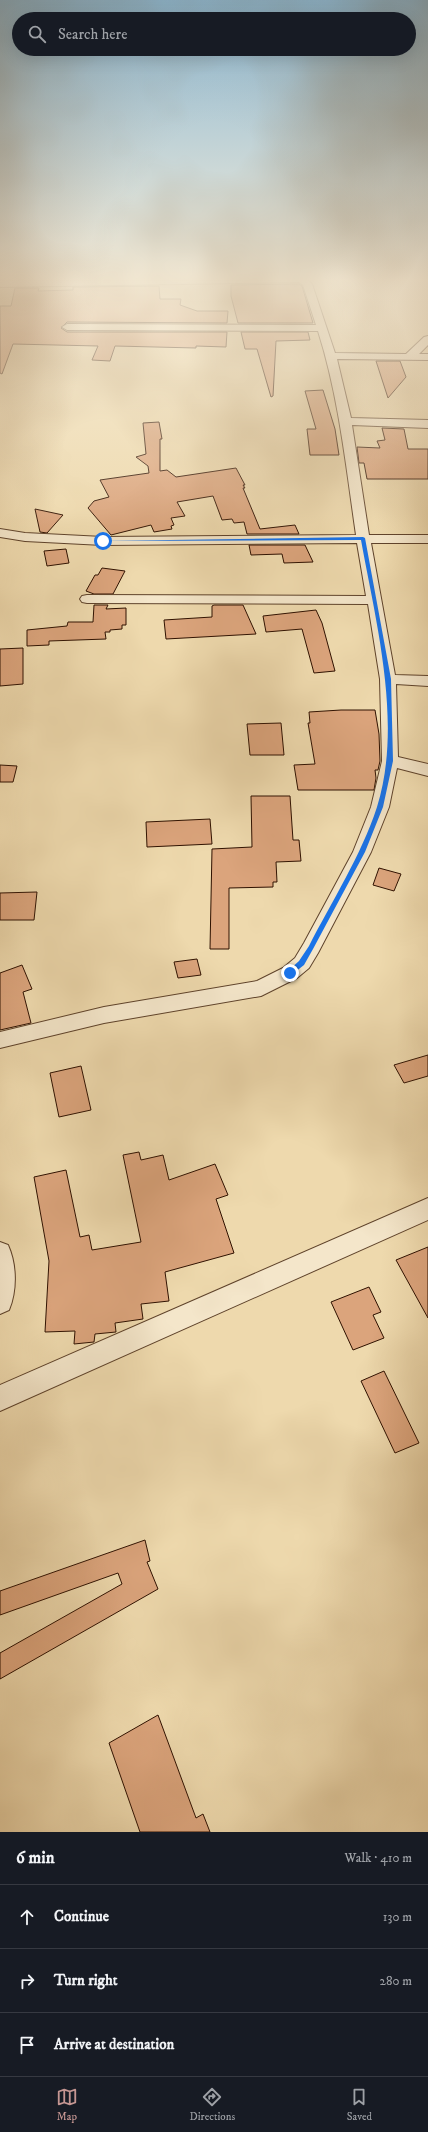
<!DOCTYPE html>
<html lang="en">
<head>
<meta charset="utf-8">
<style>
	:root { --surface:#171b24; --page:#20242c; --text:#f1f3f6; --muted:#9ea1a6; --line:#363941; --accent:#c59692 }
	body { margin:0; font-family:"IM FELL DW Pica",serif; background:var(--page); color:var(--text) }
	.stop { position:absolute; width:12px; height:12px; margin:-9px; border:3px solid #1a73e8; border-radius:50%; background:#fff }
	.stop.end { background:#1a73e8; border-color:#fff; box-shadow:0 1px 4px #0008 }
	.list { margin:0; padding:0; list-style:none }
	h2 { display:flex; justify-content:space-between; align-items:center; height:52px; margin:0; padding:0 16px; font-size:17px }
	h2 small { font-size:13px; font-weight:400; color:var(--muted) }
	.list li { display:grid; grid-template-columns:26px 1fr auto; gap:12px; align-items:center; box-sizing:border-box; height:64px; padding:0 16px; border-top:1px solid var(--line) }
	.list b { display:block; font-size:15px; white-space:nowrap }
	.list em { font-size:13px; font-style:normal; color:var(--muted) }
	.icon { flex:none; width:22px; height:22px; fill:none; stroke:currentColor; stroke-width:2; stroke-linecap:round; stroke-linejoin:round }
	.map { position:relative; flex:none; width:428px; height:1832px; overflow:hidden }
	.search { position:absolute; background:var(--surface); box-shadow:0 4px 16px #0002; left:12px; right:12px; top:12px; height:44px; display:flex; align-items:center; gap:10px; box-sizing:border-box; padding:0 14px; border-radius:22px; color:var(--muted); font-size:15px }
	.sheet { height:244px; background:var(--surface) }
	nav { display:flex; justify-content:space-around; align-items:center; box-sizing:border-box; height:56px; border-top:1px solid var(--line); background:var(--surface); font-size:11px; color:var(--muted) }
	nav a { display:grid; justify-items:center; gap:2px }
	nav .on { color:var(--accent) }
	.map>svg:first-child { display:block }
</style>
</head>
<body>
<div class="map">
<svg width="428" height="1832" viewBox="0 0 428 1832">
	<rect width="100%" height="100%" fill="#eed9ad"/>
	<filter id="stains"><feTurbulence type="fractalNoise" baseFrequency=".005" numOctaves="4"/><feColorMatrix values="0 0 0 0 .2 0 0 0 0 .09 0 0 0 0 .02 0 0 0 .5 -.17"/></filter>
	<radialGradient id="worn" r=".72"><stop offset=".6" stop-color="#630" stop-opacity="0"/><stop offset="1" stop-color="#630" stop-opacity=".3"/></radialGradient>
	<path fill="#dba47c" stroke="#2f1100" d="M 299,284 L 302,286 L 313,323 L 238,323 L 231,296 L 231,285 Z
		M 159,286 L 160,299 L 181,299 L 180,305 L 197,311 L 228,311 L 227,323 L 67,322 L 61,328 L 67,332 L 227,332 L 226,347 L 196,346 L 196,348 L 115,346 L 110,361 L 92,360 L 98,346 L 13,344 L 2,374 L 0,373 L 0,306 L 11,306 L 15,288 L 39,288 L 38,291 L 73,290 L 73,287 Z
		M 241,332 L 308,332 L 310,340 L 276,341 L 273,396 L 271,397 L 257,349 L 245,349 Z
		M 376,361 L 400,361 L 406,377 L 388,398 Z
		M 323,390 L 335,429 L 339,455 L 310,455 L 307,429 L 316,429 L 305,391 Z
		M 159,422 L 162,439 L 160,439 L 160,471 L 167,470 L 176,477 L 236,468 L 245,485 L 243,485 L 245,488 L 243,488 L 260,529 L 295,525 L 299,534 L 247,534 L 244,522 L 234,523 L 232,519 L 222,520 L 213,496 L 177,502 L 185,516 L 171,518 L 174,525 L 171,526 L 172,529 L 154,532 L 151,525 L 111,535 L 88,508 L 94,501 L 109,497 L 100,480 L 149,473 L 148,466 L 136,457 L 146,454 L 143,423 Z
		M 382,428 L 404,429 L 408,449 L 428,449 L 428,479 L 367,479 L 364,463 L 359,463 L 357,447 L 380,448 L 377,441 L 385,440 Z
		M 35,509 L 63,515 L 47,533 L 40,532 Z
		M 249,545 L 305,545 L 313,562 L 284,563 L 282,554 L 251,555 Z
		M 66,549 L 69,563 L 47,566 L 44,551 Z
		M 102,568 L 125,571 L 113,594 L 94,594 L 86,591 L 95,575 L 98,575 Z
		M 94,605 L 108,605 L 106,609 L 126,608 L 126,625 L 122,625 L 122,629 L 110,630 L 110,632 L 105,632 L 106,639 L 49,641 L 49,645 L 27,646 L 27,630 L 67,626 L 68,622 L 93,622 Z
		M 214,605 L 243,605 L 256,634 L 166,639 L 164,620 L 212,617 L 212,606 Z
		M 316,610 L 322,623 L 335,671 L 314,673 L 302,629 L 266,632 L 263,616 Z
		M 23,648 L 23,684 L 0,686 L 0,649 Z
		M 341,710 L 375,710 L 379,734 L 380,761 L 378,770 L 375,770 L 376,778 L 374,790 L 298,790 L 294,765 L 315,764 L 308,723 L 310,723 L 309,712 Z
		M 281,723 L 284,755 L 250,755 L 247,724 Z
		M 0,765 L 17,766 L 13,782 L 0,782 Z
		M 251,796 L 290,796 L 293,840 L 299,840 L 301,861 L 276,862 L 277,882 L 273,882 L 273,887 L 229,888 L 229,949 L 210,949 L 212,849 L 252,847 Z
		M 210,819 L 212,844 L 147,847 L 146,822 Z
		M 379,868 L 401,874 L 394,891 L 373,885 Z
		M 37,892 L 34,920 L 0,920 L 0,893 Z
		M 197,959 L 201,975 L 178,978 L 174,962 Z
		M 22,965 L 32,989 L 23,992 L 31,1023 L 0,1030 L 0,973 Z
		M 428,1055 L 428,1076 L 404,1083 L 394,1065 Z
		M 81,1066 L 91,1110 L 59,1117 L 50,1073 Z
		M 139,1152 L 141,1160 L 163,1155 L 169,1180 L 215,1164 L 228,1195 L 216,1199 L 234,1253 L 165,1272 L 169,1301 L 141,1304 L 143,1319 L 115,1323 L 116,1332 L 95,1334 L 94,1342 L 74,1344 L 75,1331 L 45,1332 L 49,1261 L 34,1177 L 66,1170 L 80,1237 L 89,1235 L 92,1250 L 141,1242 L 123,1155 Z
		M 428,1247 L 428,1318 L 396,1260 Z
		M 369,1287 L 381,1312 L 373,1315 L 384,1338 L 353,1350 L 331,1302 Z
		M 384,1371 L 419,1443 L 395,1453 L 361,1381 Z
		M 145,1540 L 150,1561 L 147,1562 L 158,1589 L 0,1679 L 0,1653 L 122,1584 L 118,1573 L 0,1615 L 0,1591 Z
		M 158,1715 L 196,1818 L 203,1814 L 210,1832 L 140,1832 L 109,1743 Z"/>
	<g fill="none" stroke-linecap="round" stroke-linejoin="round">
		<g stroke="#5f432b" stroke-width="2">
			<path id="minor" d="M 308,280 L 312,284 L 335,353 L 406,354 L 424,337 L 428,336 L 428,345 L 419,354 L 428,354 L 428,360 L 337,359 L 351,418 L 428,420 L 428,428 L 352,425 L 369,535 L 428,535 L 428,543 L 371,543 L 395,675 L 428,676 L 428,686 L 396,684 L 398,757 L 428,764 L 428,776 L 397,768 L 389,807 L 371,852 L 318,953 L 309,968 L 297,978 L 261,996 L 104,1023 L 0,1048 L 0,1032 L 104,1007 L 257,981 L 283,968 L 295,958 L 304,943 L 353,852 L 371,807 L 382,761 L 380,679 L 368,604 L 87,603 L 82,602 L 80,599 L 82,596 L 87,595 L 366,596 L 357,543 L 103,545 L 25,541 L 0,537 L 0,529 L 25,533 L 103,537 L 356,535 C 346,467 339,397 318,331 L 67,330 L 62,327 L 67,324 L 316,325 L 303,285 L 299,282 L 0,287 L 0,281 Z
				M 428,1198 L 428,1220 L 0,1411 L 0,1385 Z
				M 0,1242 L 8,1245 C 17,1265 17,1291 9,1310 L 0,1314 Z"/>
		</g>
		<use href="#minor" fill="#f4e6ca" fill-rule="evenodd"/>
	</g>
	<linearGradient id="sky" x2="0" y2="1"><stop stop-color="#89b6d2"/><stop offset="0.52" stop-color="#f7eeda"/><stop offset="1" stop-color="#f7eeda" stop-opacity="0"/></linearGradient>
	<rect width="428" height="537" fill="url(#sky)"/>
	<path fill="#1a73e8" d="M 363,537 L 365,538 L 391,679 L 393,761 L 383,807 L 365,852 L 313,949 L 304,965 L 290,976 L 288,975 L 288,971 L 299,961 L 309,946 C 332,901 361,856 377,807 C 403,724 376,623 361,540 L 101,541 Z"/>
	<rect width="100%" height="100%" filter="url(#stains)"/>
	<rect width="100%" height="100%" fill="url(#worn)"/>
</svg>
<div class="stop" style="left:103px;top:541px"></div>
<div class="stop end" style="left:290px;top:973px"></div>
<div class="search"><svg class="icon" aria-label="search" viewBox="0 0 24 24"><circle cx="10" cy="10" r="6"/><path d="M15 15l6 6"/></svg>Search here</div>
</div>
<section class="sheet">
<h2>6 min<small>Walk · 410 m</small></h2>
<ul class="list">
<li><svg class="icon" aria-label="ahead" viewBox="0 0 24 24"><path d="M12 20V5M6 11l6-6 6 6"/></svg><div><b>Continue</b></div><em>130 m</em></li>
<li><svg class="icon" aria-label="right" viewBox="0 0 24 24"><path d="M7 20v-9h11M14 6l5 5-5 5"/></svg><div><b>Turn right</b></div><em>280 m</em></li>
<li><svg class="icon" aria-label="arrive" viewBox="0 0 24 24"><path d="M6 21V4h12l-3 4 3 4H6"/></svg><div><b>Arrive at destination</b></div></li>
</ul>
</section>
<nav>
<a class="on"><svg class="icon" aria-label="map" viewBox="0 0 24 24"><path d="M3 6l6-2 6 2 6-2v14l-6 2-6-2-6 2zM9 4v14M15 6v14"/></svg>Map</a>
<a><svg class="icon" aria-label="directions" viewBox="0 0 24 24"><path d="M12 3l9 9-9 9-9-9zM9 14v-3h6M13 9l2 2-2 2"/></svg>Directions</a>
<a><svg class="icon" aria-label="saved" viewBox="0 0 24 24"><path d="M7 4h10v16l-5-4-5 4z"/></svg>Saved</a>
</nav>
</body>
</html>
